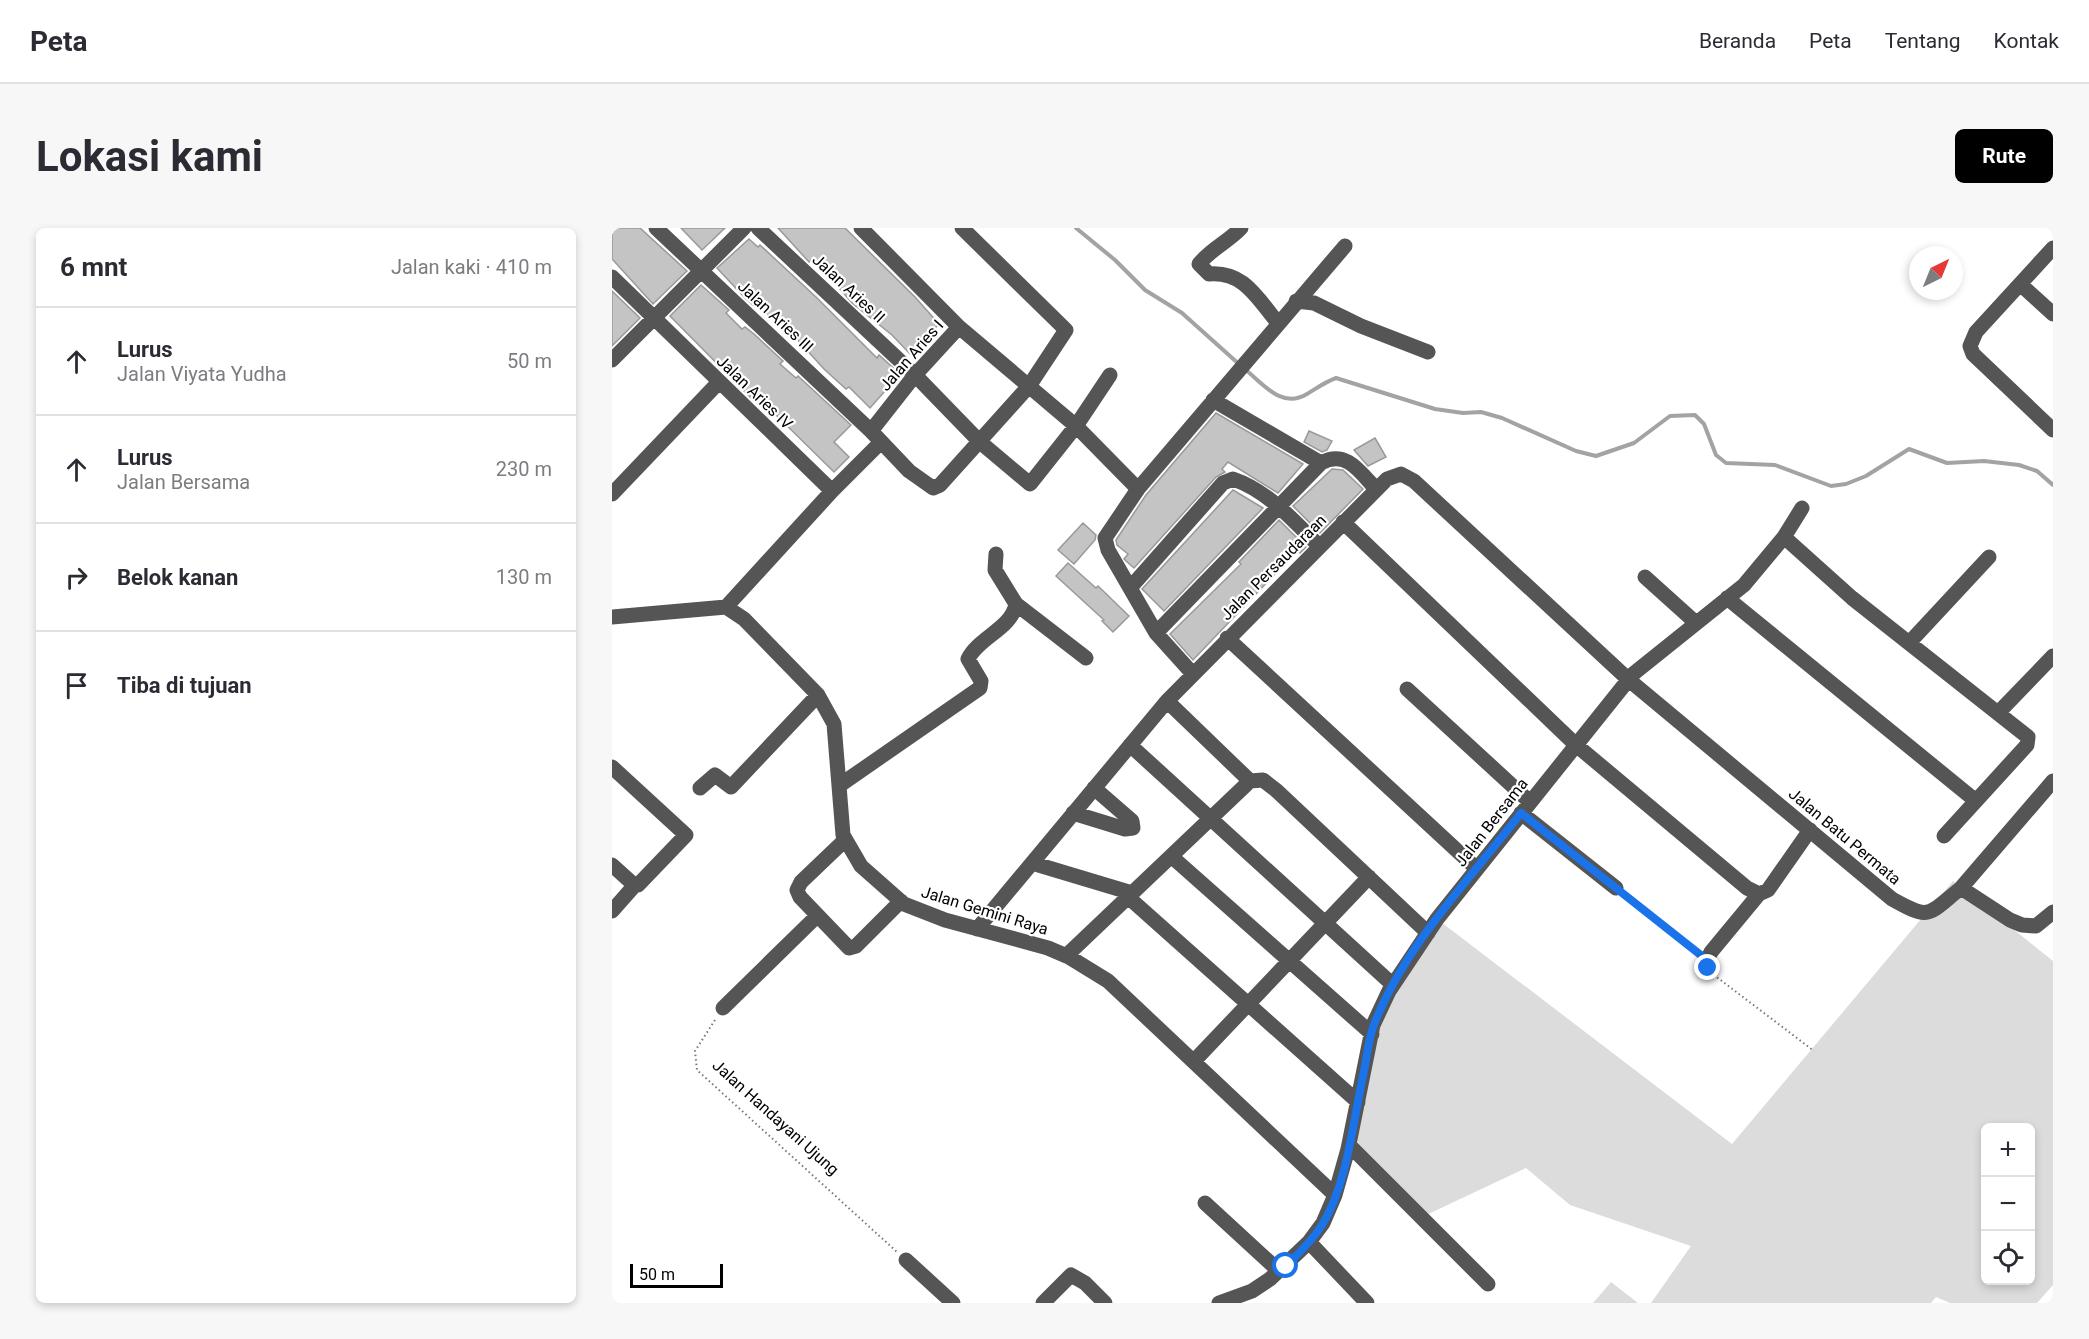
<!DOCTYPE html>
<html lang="id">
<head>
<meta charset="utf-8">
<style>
	:root { --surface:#fff; --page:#f7f7f7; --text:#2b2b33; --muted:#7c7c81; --line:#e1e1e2; --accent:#000 }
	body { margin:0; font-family:Roboto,sans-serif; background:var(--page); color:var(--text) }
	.controls { position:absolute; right:18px; bottom:18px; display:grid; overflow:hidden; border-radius:9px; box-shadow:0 3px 9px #0003 }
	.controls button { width:54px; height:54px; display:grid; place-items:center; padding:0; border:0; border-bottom:2px solid var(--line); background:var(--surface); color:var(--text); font:30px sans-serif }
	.compass { position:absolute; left:1297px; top:18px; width:54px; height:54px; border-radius:50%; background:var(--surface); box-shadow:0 3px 9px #0003; rotate:43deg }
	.scale { position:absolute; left:18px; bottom:15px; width:93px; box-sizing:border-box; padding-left:6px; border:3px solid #000; border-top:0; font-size:16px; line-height:21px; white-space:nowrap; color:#000; -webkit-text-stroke:4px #fff; paint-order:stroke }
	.stop { position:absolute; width:18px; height:18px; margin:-14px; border:4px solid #1a73e8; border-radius:50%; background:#fff }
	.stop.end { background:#1a73e8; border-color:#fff; box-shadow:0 2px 6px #0008 }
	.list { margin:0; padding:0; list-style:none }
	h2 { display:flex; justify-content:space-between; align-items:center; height:78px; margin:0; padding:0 24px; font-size:26px }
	h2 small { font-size:20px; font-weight:400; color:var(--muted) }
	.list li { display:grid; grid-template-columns:39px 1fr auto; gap:18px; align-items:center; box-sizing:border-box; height:108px; padding:0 24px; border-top:2px solid var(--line) }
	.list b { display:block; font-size:22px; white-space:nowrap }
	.list p { margin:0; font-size:20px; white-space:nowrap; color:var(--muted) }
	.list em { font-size:20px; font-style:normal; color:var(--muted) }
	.icon { flex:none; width:33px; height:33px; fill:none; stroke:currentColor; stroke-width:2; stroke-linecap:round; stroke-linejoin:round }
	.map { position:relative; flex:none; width:1441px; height:1075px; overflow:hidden; border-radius:9px }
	header { display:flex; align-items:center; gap:36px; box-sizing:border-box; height:84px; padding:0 30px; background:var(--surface); border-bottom:2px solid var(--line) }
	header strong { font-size:28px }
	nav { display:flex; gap:33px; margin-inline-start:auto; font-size:21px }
	.intro { display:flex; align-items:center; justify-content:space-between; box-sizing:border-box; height:144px; padding:0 36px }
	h1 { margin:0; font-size:42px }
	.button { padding:15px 27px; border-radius:9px; background:var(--accent); color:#fff; font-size:21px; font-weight:700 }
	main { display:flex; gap:36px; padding:0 36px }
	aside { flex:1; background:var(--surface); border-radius:9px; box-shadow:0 3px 9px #0003 }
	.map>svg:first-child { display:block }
</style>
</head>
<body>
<header>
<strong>Peta</strong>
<nav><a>Beranda</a><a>Peta</a><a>Tentang</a><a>Kontak</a></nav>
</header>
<div class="intro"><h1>Lokasi kami</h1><a class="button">Rute</a></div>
<main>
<aside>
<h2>6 mnt<small>Jalan kaki · 410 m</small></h2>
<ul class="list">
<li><svg class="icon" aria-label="ahead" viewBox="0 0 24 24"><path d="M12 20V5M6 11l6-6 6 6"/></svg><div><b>Lurus</b><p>Jalan Viyata Yudha</p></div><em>50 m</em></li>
<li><svg class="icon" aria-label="ahead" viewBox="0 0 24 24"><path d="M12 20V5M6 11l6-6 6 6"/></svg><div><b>Lurus</b><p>Jalan Bersama</p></div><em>230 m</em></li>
<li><svg class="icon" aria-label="right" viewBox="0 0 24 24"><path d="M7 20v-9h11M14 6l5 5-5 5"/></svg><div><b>Belok kanan</b></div><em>130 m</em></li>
<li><svg class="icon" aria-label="arrive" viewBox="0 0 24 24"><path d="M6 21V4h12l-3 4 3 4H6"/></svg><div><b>Tiba di tujuan</b></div></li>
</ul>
</aside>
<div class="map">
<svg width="1441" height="1075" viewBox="0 0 1441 1075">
	<rect width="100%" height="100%" fill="#fff"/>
	<path fill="#dcdcdc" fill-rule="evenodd" d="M 1341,653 L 1441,733 L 1441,1057 L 1425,1075 L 1338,1075 L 1324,1069 L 1319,1075 L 1039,1075 L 1079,1018 L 958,977 L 914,940 L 810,989 L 737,917 L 761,797 L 825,691 L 1120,916 ZM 1374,900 L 1418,900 L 1418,1052 L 1374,1052 Z
		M 999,1054 L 1026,1075 L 981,1075 Z"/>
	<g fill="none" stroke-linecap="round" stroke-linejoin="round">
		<path stroke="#a3a3a3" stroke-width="4" d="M 464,0 L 503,32 L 533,62 L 570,85 L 628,137
			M 634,142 C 652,157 670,181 695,166 C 705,160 713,154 724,150 L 823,181 L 851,185 L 869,184 L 890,190 L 964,223 L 984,228 L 1022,215 L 1058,188 L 1083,187 L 1092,196 L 1104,227 L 1114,235 L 1163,237 L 1219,258 L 1234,256 L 1254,248 L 1297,221 L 1335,235 L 1372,233 L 1407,237 L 1425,243 L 1441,257"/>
	</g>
	<path fill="#c4c4c4" stroke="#999" stroke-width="1.5" d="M 0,0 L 28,0 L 75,43 L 41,76 L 0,31 Z
		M 69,0 L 113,0 L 90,22 Z
		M 166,0 L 233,0 L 303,69 L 327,96 L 298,126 L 280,107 L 240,75 L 201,30 L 197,34 Z
		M 137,11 L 146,19 L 148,17 L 204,69 L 265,130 L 267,127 L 288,146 L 258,180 L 237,159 L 234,161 L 212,141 L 172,97 L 170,100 L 144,75 L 141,77 L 132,69 L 105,40 Z
		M 89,57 L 117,82 L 114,85 L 130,101 L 133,99 L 142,106 L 171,133 L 168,136 L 184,150 L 186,148 L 239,197 L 222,214 L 237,229 L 222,244 L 162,185 L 142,169 L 140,171 L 58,88 Z
		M 0,63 L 28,90 L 0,118 Z
		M 604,185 L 691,236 L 666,265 L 616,234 L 610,241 L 613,244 L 604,249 L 522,340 L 514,333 L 512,331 L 516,326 L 505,317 L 504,312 L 534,267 Z
		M 697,203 L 720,213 L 715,222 L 710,224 L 692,214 Z
		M 763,210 L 774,229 L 756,238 L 742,222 Z
		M 720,241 L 731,242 L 751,261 L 708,305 L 681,278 Z
		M 621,262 L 651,280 L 552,383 L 530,361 Z
		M 667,292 L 694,319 L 688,325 L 685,323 L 581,432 L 558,406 L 629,336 L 627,334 Z
		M 471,295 L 484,307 L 483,312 L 462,336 L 446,322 Z
		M 456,335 L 484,360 L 486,358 L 517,388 L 501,404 L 490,393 L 492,392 L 444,348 Z"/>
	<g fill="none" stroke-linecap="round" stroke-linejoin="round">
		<path stroke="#777" stroke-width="2" stroke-dasharray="1.5 3" stroke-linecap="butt" d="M 1014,668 L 1084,724
			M 1098,744 L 1202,823
			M 103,792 L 83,823 L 85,842 L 285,1024"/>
		<path stroke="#555" stroke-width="15" d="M 44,0 L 259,203 L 297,243 L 321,260 L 328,257 L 417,158 L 454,102 L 350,0
			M 146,0 L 303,147 L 368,214 L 418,256 L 464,198 L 498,147
			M 249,0 L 347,99 L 303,147 L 259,203
			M 629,0 C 616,14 600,20 587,36 L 597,46 C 632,43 645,70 666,95
			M 1441,20 L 1364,104 L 1358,118 L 1361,126 L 1441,202
			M 0,49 L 220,263
			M 1408,56 L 1441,86
			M 684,73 L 702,75 L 749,98 L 816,124
			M 347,99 L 464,198 L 526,261
			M 0,132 L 132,0
			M 601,172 L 709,235
			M 0,266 L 107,154
			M 731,294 L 964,517 L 1135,660 L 1147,666 L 1156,662 L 1198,602
			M 1172,309 L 1240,370 L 1416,509 L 1415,517 L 1332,608
			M 1033,349 L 1083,394
			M 518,360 L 611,255 L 621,251 C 656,263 681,292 707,318
			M 1115,370 L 1364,573
			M 404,376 L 474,430
			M 114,379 L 220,263 L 269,214
			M 0,389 L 114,379 L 132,391 L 206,467 L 222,496 L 231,607 L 249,638 L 292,676 L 333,692 L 436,720 L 457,729 L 496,753 L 723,967
			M 544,405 L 709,235 C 734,221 748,244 764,261
			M 615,410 L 865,641
			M 1297,415 L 1377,329
			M 580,445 L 544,405 L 496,322 L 493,310 L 526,261 L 733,18
			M 795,461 L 918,574
			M 1386,485 L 1441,428
			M 518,517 L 781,757
			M 0,539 L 74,607 L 26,657 L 20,655 L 0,637
			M 638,553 L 651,552 L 665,563 L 816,705
			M 228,557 L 368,460 L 369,453 L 356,431 C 366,410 400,400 404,376 L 383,342 L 384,326
			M 88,560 L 103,547 L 119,559 L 206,467
			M 461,585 L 513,601 L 521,600 L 520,593 L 482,560
			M 909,585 L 1004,660
			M 233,612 L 189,654 L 185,662 L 188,669 L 237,720 L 244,718 L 289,673
			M 559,628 L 760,806
			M 420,635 L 520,665
			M 1349,660 L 1441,553
			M 516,669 L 746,874
			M 0,683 L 23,657
			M 365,701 L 555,473 L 775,251 L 789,246 L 802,253 L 1017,452 L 1280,671 C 1319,693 1315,687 1349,660 L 1398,692 L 1410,697 L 1424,698 L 1441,684
			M 454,728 L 638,553 L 555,473
			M 1095,732 L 1099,724 L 1147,666
			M 111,780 L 205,688
			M 583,832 L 757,649
			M 737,917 L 876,1056
			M 593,975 L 667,1043
			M 697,1014 L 755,1075
			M 294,1032 L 341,1075
			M 431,1075 L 459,1047 L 473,1055 L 493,1075
			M 607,1075 L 640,1063 L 658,1051 L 697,1014 L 711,995 L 723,967 L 736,921 L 761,797 L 777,763 L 825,691 L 1021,446 L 1132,357 L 1172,309 L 1190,280"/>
	</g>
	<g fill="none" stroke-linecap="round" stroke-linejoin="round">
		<path stroke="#1a73e8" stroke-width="8" d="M 674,1038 C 687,1025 700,1013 710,997 C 735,957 741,894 751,848 C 755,831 756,810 763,794 C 794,716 858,651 909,585 L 1095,732 L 1096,740"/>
	</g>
	<g text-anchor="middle" stroke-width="4.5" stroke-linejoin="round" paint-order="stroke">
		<g font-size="16" fill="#000" stroke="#fff">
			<text transform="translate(237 60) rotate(43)" y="6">Jalan Aries II</text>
			<text transform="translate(164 88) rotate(43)" y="6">Jalan Aries III</text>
			<text transform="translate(299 127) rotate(-49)" y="6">Jalan Aries I</text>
			<text transform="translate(143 164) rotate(44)" y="6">Jalan Aries IV</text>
			<text transform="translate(661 339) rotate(-45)" y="6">Jalan Persaudaraan</text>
			<text transform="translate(879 594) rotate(-52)" y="6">Jalan Bersama</text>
			<text transform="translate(1233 608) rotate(40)" y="6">Jalan Batu Permata</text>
			<text transform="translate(373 682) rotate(17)" y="6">Jalan Gemini Raya</text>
			<text transform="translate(164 889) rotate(42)" y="6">Jalan Handayani Ujung</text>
		</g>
	</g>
</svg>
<div class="controls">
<button>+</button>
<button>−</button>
<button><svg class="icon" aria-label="locate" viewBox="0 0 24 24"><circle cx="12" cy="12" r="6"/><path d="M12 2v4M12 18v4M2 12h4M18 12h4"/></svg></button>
</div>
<svg class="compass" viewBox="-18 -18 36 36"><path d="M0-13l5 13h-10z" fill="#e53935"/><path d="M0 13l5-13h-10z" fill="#7c7c81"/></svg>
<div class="scale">50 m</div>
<div class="stop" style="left:674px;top:1038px"></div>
<div class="stop end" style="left:1096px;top:740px"></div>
</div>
</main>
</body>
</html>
